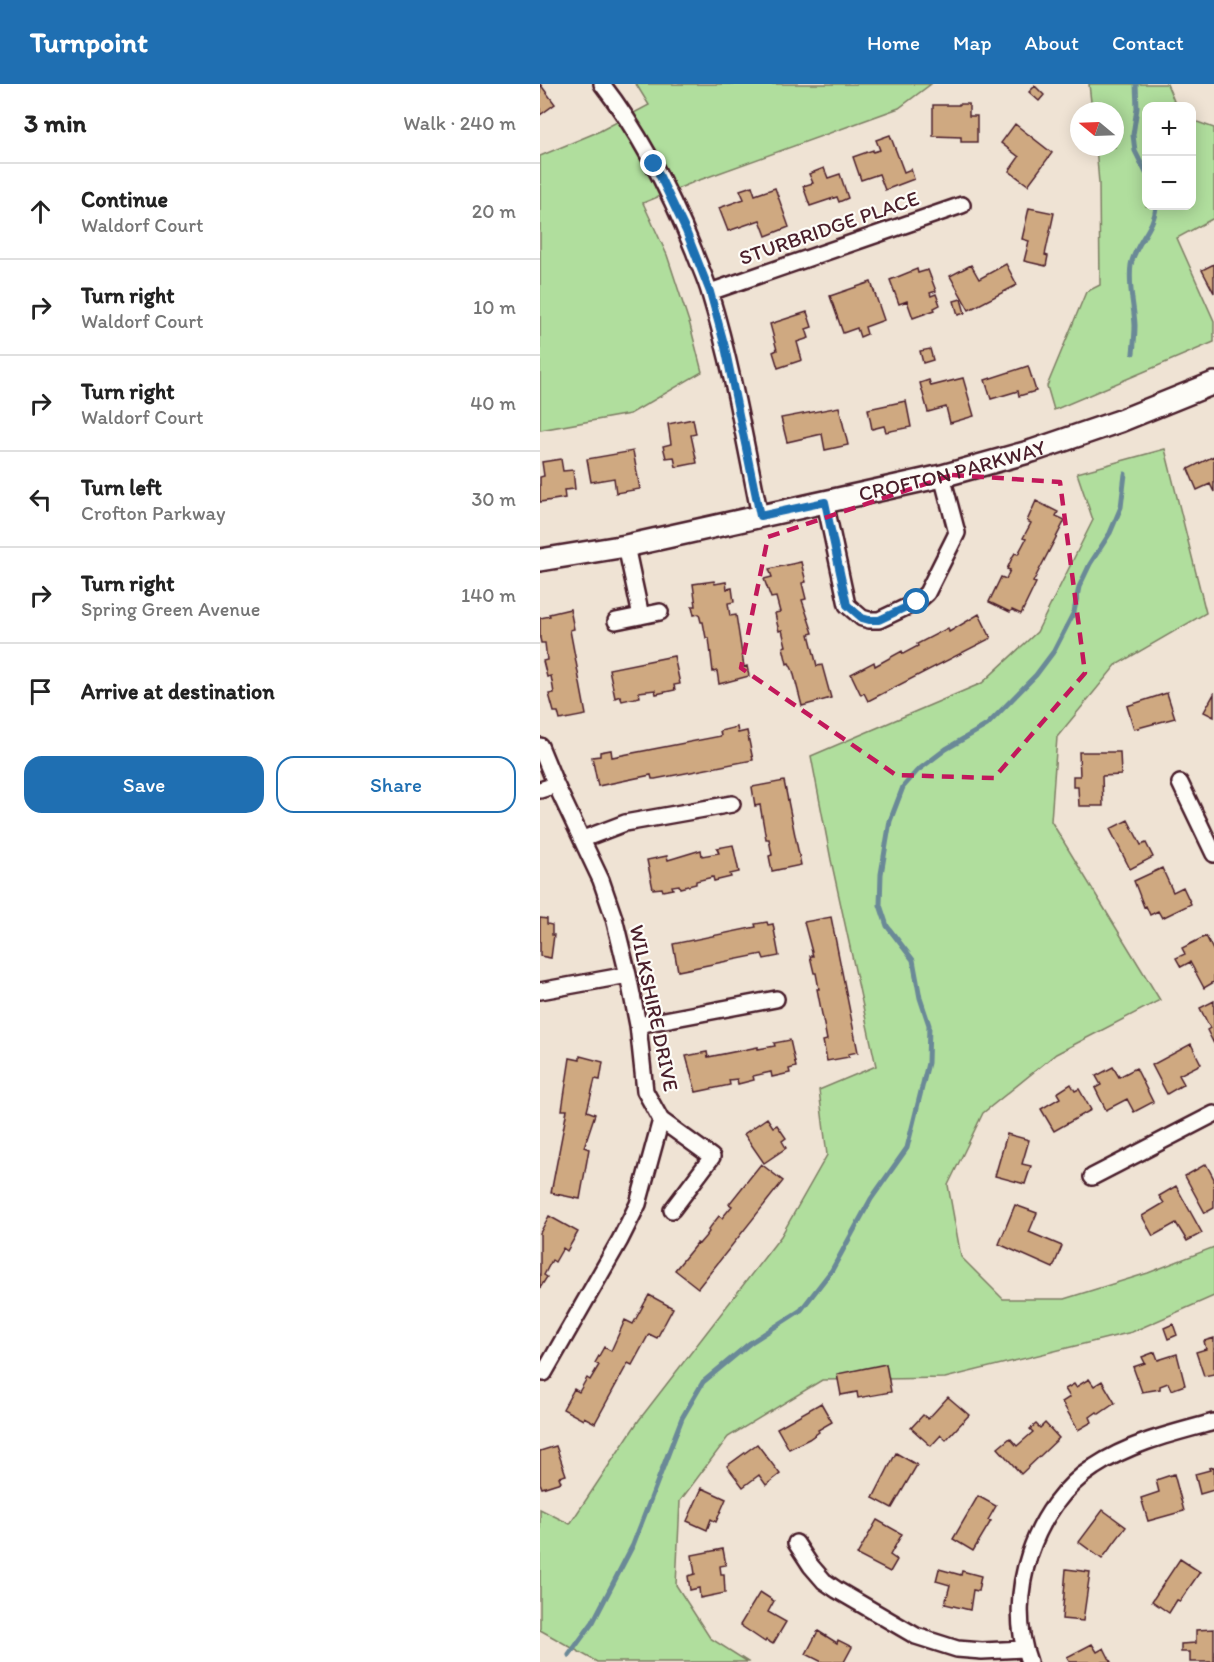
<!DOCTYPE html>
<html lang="en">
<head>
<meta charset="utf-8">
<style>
	:root { --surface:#fff; --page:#f6f6f6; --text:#222; --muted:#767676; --line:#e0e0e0; --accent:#1f6fb2 }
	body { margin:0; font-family:Itim,sans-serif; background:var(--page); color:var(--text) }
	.controls { position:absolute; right:18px; top:18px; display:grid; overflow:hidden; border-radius:12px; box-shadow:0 3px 15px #0003 }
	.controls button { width:54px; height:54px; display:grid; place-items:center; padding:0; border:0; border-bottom:2px solid var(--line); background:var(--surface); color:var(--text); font:30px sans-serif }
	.compass { position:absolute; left:530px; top:18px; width:54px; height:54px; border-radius:50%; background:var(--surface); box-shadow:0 3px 15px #0003; rotate:289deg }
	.stop { position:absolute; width:18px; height:18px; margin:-14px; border:4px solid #1f6fb2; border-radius:50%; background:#fff }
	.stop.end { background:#1f6fb2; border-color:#fff; box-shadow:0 2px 6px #0008 }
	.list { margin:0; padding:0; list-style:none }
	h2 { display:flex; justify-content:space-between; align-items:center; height:78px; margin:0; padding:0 24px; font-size:26px }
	h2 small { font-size:20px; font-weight:400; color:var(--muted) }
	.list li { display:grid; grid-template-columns:39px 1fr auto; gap:18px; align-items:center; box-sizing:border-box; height:96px; padding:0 24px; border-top:2px solid var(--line) }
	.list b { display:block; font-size:22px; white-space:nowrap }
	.list p { margin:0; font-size:20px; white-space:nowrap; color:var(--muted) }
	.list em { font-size:20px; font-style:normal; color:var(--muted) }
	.actions { display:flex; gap:12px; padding:18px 24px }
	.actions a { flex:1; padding:14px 0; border:2px solid var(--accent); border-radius:18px; text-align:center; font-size:21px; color:var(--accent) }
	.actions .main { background:var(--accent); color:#fff }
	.icon { flex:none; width:33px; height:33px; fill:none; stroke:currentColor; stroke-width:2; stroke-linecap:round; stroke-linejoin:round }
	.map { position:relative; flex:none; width:674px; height:1578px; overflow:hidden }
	header { display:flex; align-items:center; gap:36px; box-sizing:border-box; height:84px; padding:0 30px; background:var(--accent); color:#fff }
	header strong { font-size:28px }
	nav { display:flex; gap:33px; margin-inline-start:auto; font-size:21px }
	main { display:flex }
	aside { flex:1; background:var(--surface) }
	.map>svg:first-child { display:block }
</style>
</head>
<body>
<header>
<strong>Turnpoint</strong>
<nav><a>Home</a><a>Map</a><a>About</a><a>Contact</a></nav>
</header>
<main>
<aside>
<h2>3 min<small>Walk · 240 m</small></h2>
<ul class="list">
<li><svg class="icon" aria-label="ahead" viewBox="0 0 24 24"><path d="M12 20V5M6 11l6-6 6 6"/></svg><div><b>Continue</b><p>Waldorf Court</p></div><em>20 m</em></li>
<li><svg class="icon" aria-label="right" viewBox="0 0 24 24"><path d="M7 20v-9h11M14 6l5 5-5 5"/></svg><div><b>Turn right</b><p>Waldorf Court</p></div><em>10 m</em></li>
<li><svg class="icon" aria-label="right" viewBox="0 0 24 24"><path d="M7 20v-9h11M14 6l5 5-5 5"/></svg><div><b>Turn right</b><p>Waldorf Court</p></div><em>40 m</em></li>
<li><svg class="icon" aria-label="left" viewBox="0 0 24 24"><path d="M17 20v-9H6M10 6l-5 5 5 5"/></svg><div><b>Turn left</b><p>Crofton Parkway</p></div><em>30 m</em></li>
<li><svg class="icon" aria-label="right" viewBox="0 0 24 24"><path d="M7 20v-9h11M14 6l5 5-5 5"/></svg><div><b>Turn right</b><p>Spring Green Avenue</p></div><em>140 m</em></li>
<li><svg class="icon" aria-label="arrive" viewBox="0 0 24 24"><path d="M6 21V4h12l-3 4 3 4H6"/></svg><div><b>Arrive at destination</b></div></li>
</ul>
<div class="actions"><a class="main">Save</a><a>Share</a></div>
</aside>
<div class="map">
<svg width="674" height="1578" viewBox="0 0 674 1578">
	<rect width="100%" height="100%" fill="#efe3d4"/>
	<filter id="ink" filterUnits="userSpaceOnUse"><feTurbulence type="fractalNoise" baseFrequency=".0167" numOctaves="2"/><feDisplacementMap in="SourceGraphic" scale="12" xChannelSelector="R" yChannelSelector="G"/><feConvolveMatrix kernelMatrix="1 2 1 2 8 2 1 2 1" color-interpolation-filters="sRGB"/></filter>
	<g filter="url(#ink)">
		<path fill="#b0de9d" stroke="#7d7e64" stroke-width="1.5" d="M 96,0 L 391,0 L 359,24 L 154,98 L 103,119 L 127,171 L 150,241 L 162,288 L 90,330 L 0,346 L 0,72 L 60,47 L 109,21 Z
			M 549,0 L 627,0 L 636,22 L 606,22 L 606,122 L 652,122 L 652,36 L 674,44 L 674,134 L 637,154 L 674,237 L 674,258 L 514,326 L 507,302 L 546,208 L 560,201 L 559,99 L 556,63 L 575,63 L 575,27 L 552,27 Z
			M 625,365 L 666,529 L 576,581 L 517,653 L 511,737 L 620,916 L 516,970 L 443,1029 L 408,1101 L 421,1173 L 463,1215 L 524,1215 L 608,1189 L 674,1163 L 674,1212 L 592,1248 L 405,1294 L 282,1296 L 188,1353 L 140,1417 L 136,1501 L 170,1554 L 208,1578 L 57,1578 L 0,1546 L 0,1425 L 30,1440 L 99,1336 L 241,1152 L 287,1071 L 279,1006 L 336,982 L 291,776 L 271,672 L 442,599 L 497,548 L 553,436 L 537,389 Z"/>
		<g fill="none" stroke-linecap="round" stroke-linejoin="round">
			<path stroke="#6b8997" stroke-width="5" d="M 596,0 L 597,24 L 593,51 L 595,67 L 606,89
				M 593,269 C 594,260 595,250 595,241 C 594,221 588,202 591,181 C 595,159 615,144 616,122
				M 29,1571 L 53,1538 L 93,1461 L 142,1334 L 163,1298 L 210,1259 L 261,1226 L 292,1186 L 331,1115 L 367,1064 L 388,979 L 389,941 L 380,914 L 373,876 L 347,842 L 340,821 L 341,790 L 350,737 L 363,703 L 377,687 L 406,665 L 447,641 L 496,591 L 514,567 L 534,528 L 539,503 L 550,480 L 570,449 L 581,423 L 585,390"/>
		</g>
		<path fill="#cfa981" stroke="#4a1f2b" stroke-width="1.5" d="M 0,0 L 15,20 L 0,31 Z
			M 495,2 L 504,11 L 499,17 L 489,8 Z
			M 419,20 L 429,20 L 429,32 L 437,32 L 437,58 L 421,58 L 421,53 L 393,52 L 393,21 L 419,21 Z
			M 475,40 L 512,69 L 488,101 L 469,87 L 479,73 L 461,59 Z
			M 350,51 L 364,88 L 371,85 L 374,95 L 345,106 L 339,90 L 321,96 L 313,73 L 333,66 L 333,68 L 340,66 L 336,56 Z
			M 284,84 L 288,94 L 300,90 L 308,114 L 299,118 L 297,113 L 270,122 L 263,102 L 273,99 L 269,90 Z
			M 212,102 L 215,111 L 235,104 L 249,143 L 226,152 L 220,136 L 188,147 L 179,124 L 204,115 L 200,106 Z
			M 489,124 L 514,129 L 505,171 L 508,172 L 506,182 L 484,177 L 489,157 L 482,155 Z
			M 466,180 L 477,201 L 429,226 L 410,192 L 431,181 L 439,195 Z
			M 674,180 L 674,209 L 662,186 Z
			M 377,185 L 378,189 L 388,186 L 396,207 L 390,209 L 391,212 L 396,210 L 400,221 L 394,224 L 395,226 L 373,234 L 367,217 L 359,220 L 350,196 Z
			M 331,198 L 344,236 L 325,243 L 327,250 L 320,253 L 317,244 L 303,249 L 290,212 Z
			M 421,215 L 425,229 L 418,231 L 414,217 Z
			M 267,228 L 272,243 L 266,245 L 269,254 L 257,258 L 262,276 L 238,284 L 233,268 L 237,266 L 230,240 Z
			M 390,265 L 393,276 L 383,279 L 380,267 Z
			M 488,282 L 496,307 L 479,312 L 478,307 L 451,315 L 445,296 Z
			M 423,294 L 434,332 L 410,339 L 406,323 L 388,328 L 380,299 L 389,296 L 391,302 Z
			M 366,317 L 371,343 L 346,348 L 344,342 L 332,345 L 328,325 Z
			M 299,323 L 308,361 L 285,366 L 282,350 L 247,358 L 241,334 Z
			M 153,335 L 156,350 L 151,351 L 157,379 L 136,383 L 134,373 L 126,374 L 123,362 L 131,360 L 128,340 Z
			M 93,367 L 100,405 L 76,409 L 74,394 L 51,398 L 47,375 Z
			M 674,372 L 674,408 L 670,400 L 657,406 L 648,385 Z
			M 21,375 L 23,387 L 33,386 L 35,405 L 24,406 L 25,414 L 0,418 L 0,393 L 4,392 L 2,378 Z
			M 496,417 L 518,428 L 516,432 L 525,436 L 493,498 L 496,499 L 481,530 L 472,526 L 470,528 L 449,518 L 461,493 L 466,495 L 470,486 L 467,485 L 473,472 L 475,469 L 478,470 L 486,455 L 483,454 L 491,439 L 487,437 Z
			M 261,478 L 266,498 L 262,499 L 266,515 L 262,516 L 273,549 L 269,550 L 277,582 L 282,581 L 291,614 L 262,622 L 253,587 L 249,579 L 247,580 L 243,563 L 246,562 L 242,546 L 239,547 L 237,539 L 235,529 L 240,528 L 236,513 L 231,514 L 224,495 L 232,493 L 229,485 Z
			M 174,497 L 175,500 L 186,498 L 187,505 L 192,504 L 194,518 L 188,519 L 190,532 L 196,531 L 204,583 L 207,582 L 209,592 L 179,600 L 177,587 L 173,588 L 169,554 L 166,554 L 163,538 L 161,538 L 159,530 L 154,531 L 152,522 L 156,522 L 153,500 Z
			M 30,525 L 34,545 L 30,546 L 46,631 L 20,636 L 18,628 L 14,628 L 9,610 L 14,609 L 11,592 L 7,593 L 3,577 L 7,576 L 5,559 L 1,559 L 0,554 L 0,534 L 10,532 L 9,530 Z
			M 439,530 L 451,554 L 328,617 L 324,609 L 321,611 L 311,590 L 334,578 L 335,582 L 362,567 L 363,570 L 378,562 L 377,560 L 408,544 L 409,548 Z
			M 134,572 L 140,600 L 134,601 L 135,606 L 116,610 L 115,606 L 99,608 L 100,613 L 82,617 L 80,612 L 75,614 L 69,585 Z
			M 627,609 L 635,634 L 594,645 L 587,622 Z
			M 674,610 L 674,633 L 664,628 Z
			M 197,643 L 198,649 L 207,647 L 213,676 L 115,695 L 112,695 L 111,691 L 58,702 L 52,673 L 60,672 L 60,668 L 71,666 L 72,673 L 181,652 L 180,647 Z
			M 539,668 L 580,668 L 581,691 L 562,692 L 563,722 L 539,722 L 538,703 L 533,703 L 533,692 L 540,692 Z
			M 244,697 L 261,781 L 232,787 L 229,772 L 232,771 L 229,755 L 226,755 L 220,721 L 215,722 L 212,703 Z
			M 588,736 L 601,761 L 606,759 L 613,773 L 590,785 L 570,745 Z
			M 193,761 L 199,788 L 190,790 L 191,793 L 174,797 L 173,793 L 156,797 L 156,800 L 140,804 L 139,801 L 132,802 L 133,805 L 123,807 L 122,804 L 113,805 L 107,776 L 127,772 L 128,776 L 161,766 L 162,772 L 179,769 L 177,764 Z
			M 622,784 L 633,808 L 643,803 L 651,820 L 622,834 L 618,827 L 610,831 L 606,822 L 604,823 L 594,797 Z
			M 291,833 L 318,968 L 308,970 L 309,973 L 287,977 L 283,957 L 287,956 L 277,905 L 279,905 L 276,889 L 274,889 L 270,872 L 273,872 L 264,838 Z
			M 0,834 L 7,835 L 7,840 L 12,841 L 12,851 L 14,851 L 11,874 L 0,872 Z
			M 227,838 L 228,841 L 233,840 L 239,872 L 224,875 L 222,870 L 138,887 L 133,860 L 216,843 L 215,840 Z
			M 666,852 L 674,868 L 674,898 L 664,904 L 650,878 L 641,883 L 636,874 L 645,870 L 642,864 Z
			M 674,917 L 674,960 L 667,946 L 670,944 L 660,924 Z
			M 250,956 L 256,983 L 249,985 L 250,989 L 232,993 L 231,988 L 213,992 L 214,996 L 198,1000 L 197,995 L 189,996 L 190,1001 L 156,1008 L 146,972 L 167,968 L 168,973 L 218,963 L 218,965 L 235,962 L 234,959 Z
			M 651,960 L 661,980 L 639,991 L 644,1000 L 627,1010 L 612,981 Z
			M 40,972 L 63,978 L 60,996 L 55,995 L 47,1027 L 55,1030 L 44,1063 L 49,1065 L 40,1115 L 11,1109 L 27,1026 L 22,1026 L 30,974 L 40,976 Z
			M 573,983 L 579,993 L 596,984 L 613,1018 L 594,1028 L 587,1015 L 566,1026 L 555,1004 L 561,1001 L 556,992 Z
			M 531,1000 L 535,1007 L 539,1005 L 551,1026 L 514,1047 L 501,1025 L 520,1014 L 517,1009 Z
			M 227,1034 L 233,1043 L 237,1041 L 246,1054 L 242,1057 L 246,1064 L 224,1079 L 204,1050 Z
			M 467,1050 L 489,1056 L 482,1080 L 491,1082 L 485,1100 L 455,1092 Z
			M 221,1080 L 243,1097 L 158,1204 L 135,1186 L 157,1159 L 159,1160 L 165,1153 L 169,1148 L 168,1146 L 179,1132 L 182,1134 L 192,1122 L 189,1120 Z
			M 666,1080 L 674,1095 L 674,1124 L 665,1129 L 645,1092 Z
			M 636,1102 L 662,1149 L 647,1157 L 636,1139 L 613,1152 L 602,1132 L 624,1119 L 619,1112 Z
			M 475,1121 L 497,1129 L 489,1148 L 522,1162 L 513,1184 L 459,1160 Z
			M 9,1132 L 38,1148 L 27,1167 L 23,1164 L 15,1178 L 12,1176 L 4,1191 L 7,1193 L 0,1204 L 0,1149 Z
			M 109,1211 L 133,1224 L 117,1254 L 109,1250 L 92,1281 L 88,1279 L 55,1339 L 44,1333 L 43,1336 L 23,1325 L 34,1305 L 39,1308 L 47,1294 L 50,1296 L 59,1281 L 55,1279 L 64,1263 L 71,1267 L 85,1236 L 93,1240 Z
			M 633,1240 L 637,1251 L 628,1255 L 624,1244 Z
			M 674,1254 L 674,1290 L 664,1292 L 656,1268 L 666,1265 L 664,1257 Z
			M 615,1268 L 618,1276 L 637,1270 L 645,1301 L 631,1306 L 628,1299 L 620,1302 L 620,1305 L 602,1308 L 593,1283 L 605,1279 L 602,1273 Z
			M 346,1280 L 351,1308 L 318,1314 L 317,1308 L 301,1311 L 297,1290 Z
			M 549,1295 L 554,1302 L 562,1297 L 575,1319 L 559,1330 L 557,1328 L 550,1333 L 552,1338 L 538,1346 L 522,1318 L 530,1313 L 525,1305 L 534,1300 L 536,1303 Z
			M 408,1313 L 429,1331 L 406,1356 L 401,1351 L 391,1362 L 371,1344 L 383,1331 L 388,1335 Z
			M 281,1319 L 292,1338 L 278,1346 L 279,1348 L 269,1355 L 249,1365 L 237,1344 Z
			M 505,1339 L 519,1354 L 481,1390 L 458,1364 L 470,1354 L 477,1362 L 493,1348 L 490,1345 L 496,1340 L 500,1344 Z
			M 217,1360 L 240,1390 L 226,1401 L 219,1391 L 203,1403 L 187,1382 Z
			M 16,1362 L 26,1391 L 19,1393 L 21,1398 L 2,1404 L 0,1399 L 0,1367 Z
			M 356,1369 L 377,1381 L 352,1424 L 333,1414 Z
			M 674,1383 L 674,1406 L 660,1410 L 655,1390 L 670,1386 L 669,1384 Z
			M 634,1390 L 644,1427 L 608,1437 L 601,1414 L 619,1408 L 616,1396 Z
			M 162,1404 L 186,1415 L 176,1438 L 171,1435 L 167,1446 L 147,1437 Z
			M 438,1412 L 456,1422 L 448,1436 L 451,1437 L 433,1467 L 413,1455 Z
			M 563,1426 L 586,1443 L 562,1475 L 539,1458 Z
			M 337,1436 L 362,1450 L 350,1471 L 357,1476 L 350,1488 L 317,1471 Z
			M 183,1465 L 186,1481 L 180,1482 L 181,1490 L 184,1490 L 185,1509 L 160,1514 L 159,1504 L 150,1506 L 148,1492 L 155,1490 L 152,1471 Z
			M 640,1475 L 660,1488 L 640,1517 L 637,1516 L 629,1529 L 612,1517 Z
			M 399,1485 L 421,1491 L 422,1487 L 441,1492 L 438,1507 L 433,1506 L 430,1526 L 405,1520 L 410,1501 L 396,1497 Z
			M 526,1485 L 550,1488 L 543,1537 L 522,1535 Z
			M 220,1508 L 234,1517 L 228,1528 L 246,1538 L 233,1560 L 226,1556 L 225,1558 L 200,1541 Z
			M 674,1545 L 674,1578 L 650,1578 L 650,1568 L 641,1568 L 641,1560 L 656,1559 L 656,1546 Z
			M 278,1547 L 297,1559 L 298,1556 L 312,1563 L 304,1578 L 282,1578 L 266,1570 Z
			M 552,1560 L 557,1568 L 564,1564 L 571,1578 L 530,1578 L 527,1573 Z"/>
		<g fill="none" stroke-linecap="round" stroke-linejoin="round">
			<g stroke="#4a1f2b" stroke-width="20">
				<path id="street" d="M 62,0 C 101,50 130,108 154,167 C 159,181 166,195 170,210 C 192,282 205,358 220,432
					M 170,208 L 422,121
					M 285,418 L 307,521 L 322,534 L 329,536 L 339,536 L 377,518 L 387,509 L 417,449 L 402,392
					M 86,462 L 101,532
					M 76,537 L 120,528
					M 0,662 L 16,701 L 61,796 L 74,834 L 88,891 L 98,941 L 105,1007 L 121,1036 L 98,1120 L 80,1156 L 4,1289
					M 640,699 L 674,770
					M 0,706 L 16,701
					M 43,755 L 85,739 L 192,720
					M 0,907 L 88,891
					M 98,941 L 236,915
					M 121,1036 L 172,1073 L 132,1126
					M 552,1093 L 674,1030
					M 256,1459 L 271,1482 L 284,1497 L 297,1506 L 376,1552 L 417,1565 L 442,1567 L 484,1565
					M 489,1578 C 464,1512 494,1421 554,1383 C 590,1359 633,1349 674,1338"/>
			</g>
			<g stroke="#4a1f2b" stroke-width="26">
				<g id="secondary">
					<path id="s1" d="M 0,476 L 86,462 L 402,392 L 492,367 L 580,337 L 674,299"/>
				</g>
			</g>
			<use href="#street" stroke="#fdfcf7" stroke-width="15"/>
			<use href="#secondary" stroke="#fdfcf7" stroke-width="21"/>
		</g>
	</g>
	<g fill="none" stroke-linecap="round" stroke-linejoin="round" filter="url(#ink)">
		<path stroke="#1f6fb2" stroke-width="8" d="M 114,80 L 146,147 L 170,208 L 185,263 L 220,432 L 285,418 L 307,521 L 322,534 L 329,536 L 339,536 L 377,518"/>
	</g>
	<path fill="none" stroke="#c2185b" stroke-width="4.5" stroke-dasharray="12 8" stroke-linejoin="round" d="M 412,391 L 520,398 L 545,589 L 454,694 L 356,691 L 201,584 L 228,453 Z"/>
	<g text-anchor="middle" stroke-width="4.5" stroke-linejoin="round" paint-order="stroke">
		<g font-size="21" fill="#4a1f2b" stroke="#fdfcf7">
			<text transform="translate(289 144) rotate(-19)" y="7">STURBRIDGE PLACE</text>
			<text dy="7" stroke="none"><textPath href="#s1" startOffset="422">CROFTON PARKWAY</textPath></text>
			<text transform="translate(114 924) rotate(78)" y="7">WILKSHIRE DRIVE</text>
		</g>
	</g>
</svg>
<div class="controls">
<button>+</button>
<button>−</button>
</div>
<svg class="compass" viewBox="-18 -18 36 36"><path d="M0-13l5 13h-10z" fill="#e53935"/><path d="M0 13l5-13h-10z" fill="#767676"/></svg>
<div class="stop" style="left:377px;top:518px"></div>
<div class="stop end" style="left:114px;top:80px"></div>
</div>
</main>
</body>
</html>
